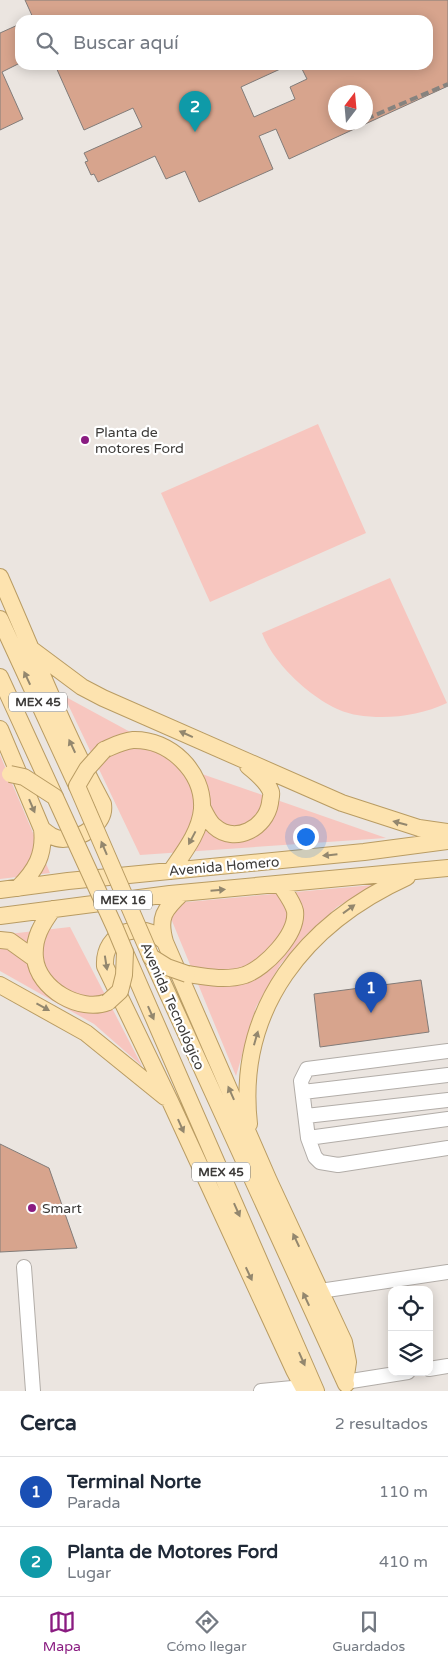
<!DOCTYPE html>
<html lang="es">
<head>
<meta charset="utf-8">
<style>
	:root { --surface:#fff; --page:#f2f2f3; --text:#1f2937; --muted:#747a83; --line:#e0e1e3; --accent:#8a1c81 }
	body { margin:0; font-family:"Varela Round",sans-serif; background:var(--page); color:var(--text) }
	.controls { position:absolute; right:15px; bottom:15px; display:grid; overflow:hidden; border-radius:10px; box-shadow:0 2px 12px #0003 }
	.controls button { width:45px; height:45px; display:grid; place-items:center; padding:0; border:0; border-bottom:1px solid var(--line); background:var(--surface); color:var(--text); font:25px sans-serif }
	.compass { position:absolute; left:328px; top:85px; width:45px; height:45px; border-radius:50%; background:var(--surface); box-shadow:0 2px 12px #0003; rotate:16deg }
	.you { position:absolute; left:305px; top:836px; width:18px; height:18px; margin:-12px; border:4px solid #fff; border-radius:50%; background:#1a73e8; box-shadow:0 0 0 8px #1a73e833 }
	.badge { display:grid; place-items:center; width:32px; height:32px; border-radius:50%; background:var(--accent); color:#fff; font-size:16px; font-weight:700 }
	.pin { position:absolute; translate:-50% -41px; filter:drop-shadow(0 1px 2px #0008) }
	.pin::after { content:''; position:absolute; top:26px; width:18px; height:15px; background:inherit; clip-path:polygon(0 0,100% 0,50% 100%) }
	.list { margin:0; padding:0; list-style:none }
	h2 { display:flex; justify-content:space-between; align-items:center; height:65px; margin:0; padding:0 20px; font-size:21px }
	h2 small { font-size:16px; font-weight:400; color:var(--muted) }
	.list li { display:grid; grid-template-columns:32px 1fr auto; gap:15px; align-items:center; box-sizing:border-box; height:70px; padding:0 20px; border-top:1px solid var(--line) }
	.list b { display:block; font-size:19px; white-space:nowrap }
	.list p { margin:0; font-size:16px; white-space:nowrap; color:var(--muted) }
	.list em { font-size:16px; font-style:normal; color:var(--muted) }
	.icon { flex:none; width:28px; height:28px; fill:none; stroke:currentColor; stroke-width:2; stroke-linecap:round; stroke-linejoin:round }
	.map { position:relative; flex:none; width:448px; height:1391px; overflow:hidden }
	.search { position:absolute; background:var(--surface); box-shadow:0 2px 12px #0003; left:15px; right:15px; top:15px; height:55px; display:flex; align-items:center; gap:12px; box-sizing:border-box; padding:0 18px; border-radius:15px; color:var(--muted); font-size:19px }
	.sheet { height:205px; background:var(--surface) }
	nav { display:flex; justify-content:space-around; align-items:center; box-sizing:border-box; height:70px; border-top:1px solid var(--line); background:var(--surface); font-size:14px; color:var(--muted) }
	nav a { display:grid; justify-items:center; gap:2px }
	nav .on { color:var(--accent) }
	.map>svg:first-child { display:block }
</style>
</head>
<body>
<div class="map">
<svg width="448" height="1391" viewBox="0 0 448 1391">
	<rect width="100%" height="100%" fill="#ebe5e0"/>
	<path fill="#f7c6bf" d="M 318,424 L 366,533 L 210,602 L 161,493 Z
		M 390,578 L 447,703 C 419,716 387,720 357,715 C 322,710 274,666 262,633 Z
		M 64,696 L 145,740 L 182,748 L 199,773 L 386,838 L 140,855 Z
		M 0,755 L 50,873 L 0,879 Z
		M 373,885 L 337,907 L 306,935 L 280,965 L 256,1007 L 236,1076 L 165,904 Z
		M 70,927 L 142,1066 L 94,1024 L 0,971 L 0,935 Z"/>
	<path fill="#d7a48d" stroke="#827c79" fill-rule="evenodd" d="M 25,0 L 448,0 L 448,86 L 289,159 L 276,129 L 259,136 L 273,169 L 199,202 L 185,171 L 166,179 L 155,156 L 98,182 L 94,174 L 91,175 L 85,162 L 88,161 L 84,153 L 142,127 L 133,108 L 84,130 L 55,65 L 289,65 L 241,87 L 254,117 L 295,99 L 290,87 L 307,79 L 300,65 L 428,65 L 428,20 L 34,20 ZM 336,92 L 366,92 L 366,122 L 336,122 Z
		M 20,24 L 20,63 L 2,72 L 23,119 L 0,130 L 0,33 Z
		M 421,980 L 429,1032 L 320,1047 L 314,994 Z
		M 0,1144 L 49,1168 L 77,1248 L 0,1252 Z"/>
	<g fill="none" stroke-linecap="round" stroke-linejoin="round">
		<g stroke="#b2ada8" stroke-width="16">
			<path id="minor" d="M 448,1051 L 307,1069 L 301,1081 L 308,1138 L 315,1157 L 320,1162 L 338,1165 L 448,1148
				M 303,1092 L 448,1075
				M 306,1116 L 448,1100
				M 308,1138 L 448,1119
				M 24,1267 L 33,1391
				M 320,1291 L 448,1272
				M 429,1369 L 448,1366
				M 345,1382 L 408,1372
				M 261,1391 L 303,1387"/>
		</g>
		<g stroke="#b99c63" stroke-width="18">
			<path id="major" d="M 0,577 C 34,654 63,730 103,804 C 106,824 81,839 63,839 C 54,839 48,834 42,829 L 0,729
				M 0,619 L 77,786
				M 31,649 L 82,687 L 103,698 L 342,803 L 419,828 L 448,832
				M 0,677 L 55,797
				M 104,750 C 113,746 122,741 133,740 C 170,739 204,772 202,809 C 200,832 184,852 171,871
				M 202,807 C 205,813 209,822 214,826 C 235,845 266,828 270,803 C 270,800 272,795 271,792 C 267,781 257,774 248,766
				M 18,888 C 36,870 45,854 42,829
				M 0,890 L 68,881 L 364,852 L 448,841
				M 53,909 C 42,924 33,938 35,958 C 38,989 80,1013 108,1002
				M 0,916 L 170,894 L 448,868
				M 0,940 L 10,941 L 35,959
				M 165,942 C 158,917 164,910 182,893
				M 125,952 L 316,1391
				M 151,957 L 346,1384
				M 187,974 C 206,977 226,981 245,975 C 265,968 298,934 295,911 C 293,902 285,892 280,884
				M 0,985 L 86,1033 L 165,1097
				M 249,1124 C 236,1008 306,923 407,877
				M 309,1391 L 303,1387 L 294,1370 L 170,1101 L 105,966 C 103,931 142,919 165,942 L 269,1181 L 344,1342 L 348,1362 L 345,1382"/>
		</g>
		<use href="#minor" stroke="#fff" stroke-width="14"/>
		<use href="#major" stroke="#fde3af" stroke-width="16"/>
		<path stroke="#86837f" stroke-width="4" stroke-dasharray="8 4" stroke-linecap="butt" d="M 366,119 L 448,84
			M 352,125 L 358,122"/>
		<g stroke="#b99c63" stroke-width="18" stroke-linecap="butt">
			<path id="major-bridge" d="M 104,750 L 87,769 L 77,786 L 151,957 L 167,967 L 187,974
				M 10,774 L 24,777 L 55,797 L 115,928 L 125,952 L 124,975 L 120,991 L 108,1002"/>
		</g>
		<use href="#major-bridge" stroke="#fde3af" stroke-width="16"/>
	</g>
	<defs><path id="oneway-solid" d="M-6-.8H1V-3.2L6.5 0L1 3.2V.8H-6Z" transform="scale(1.25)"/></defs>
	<g fill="#93876e">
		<use href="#oneway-solid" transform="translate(27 678) rotate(-115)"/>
		<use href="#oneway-solid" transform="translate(186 734) rotate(-156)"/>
		<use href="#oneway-solid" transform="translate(72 746) rotate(-115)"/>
		<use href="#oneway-solid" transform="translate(32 806) rotate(67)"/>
		<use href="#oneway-solid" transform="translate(400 823) rotate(-165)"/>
		<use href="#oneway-solid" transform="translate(192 838) rotate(118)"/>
		<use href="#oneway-solid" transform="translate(104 848) rotate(-113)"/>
		<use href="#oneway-solid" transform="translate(330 855) rotate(174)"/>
		<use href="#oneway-solid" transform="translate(218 890) rotate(-5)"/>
		<use href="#oneway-solid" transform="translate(349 909) rotate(-36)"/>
		<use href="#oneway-solid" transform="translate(106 963) rotate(81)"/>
		<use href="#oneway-solid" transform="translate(43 1007) rotate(29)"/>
		<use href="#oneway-solid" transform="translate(151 1013) rotate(66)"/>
		<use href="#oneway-solid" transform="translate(256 1038) rotate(-74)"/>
		<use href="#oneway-solid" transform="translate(231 1093) rotate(-114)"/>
		<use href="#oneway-solid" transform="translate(181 1126) rotate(66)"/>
		<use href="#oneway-solid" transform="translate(237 1210) rotate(66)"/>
		<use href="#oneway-solid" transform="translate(296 1240) rotate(-115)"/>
		<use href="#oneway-solid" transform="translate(249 1274) rotate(65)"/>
		<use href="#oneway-solid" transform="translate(306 1299) rotate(-115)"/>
		<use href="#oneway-solid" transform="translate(302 1359) rotate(66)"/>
	</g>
	<g fill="#8a1c81" stroke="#fff" stroke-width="2">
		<circle cx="85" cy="440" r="5"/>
		<circle cx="32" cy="1208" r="5"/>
	</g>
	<g text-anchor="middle" stroke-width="4.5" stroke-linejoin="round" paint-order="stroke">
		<g fill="#fff" stroke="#777674" stroke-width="1">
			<rect x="9" y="692.5" width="58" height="19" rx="4"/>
			<rect x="94" y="890.5" width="58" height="19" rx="4"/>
			<rect x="192" y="1162.5" width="58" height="19" rx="4"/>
		</g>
		<g font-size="12" font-weight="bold" fill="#3d3b39">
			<text x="38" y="706">MEX 45</text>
			<text x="123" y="904">MEX 16</text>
			<text x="221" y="1176">MEX 45</text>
		</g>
		<g font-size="14" fill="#3d3b39" stroke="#fff" text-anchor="start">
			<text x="95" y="437">Planta de<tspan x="95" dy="16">motores Ford</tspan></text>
			<text x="42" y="1213">Smart</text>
		</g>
		<g font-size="14" fill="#3d3b39" stroke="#fff">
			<text transform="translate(224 866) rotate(-5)" y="5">Avenida Homero</text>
			<text transform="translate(173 1006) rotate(66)" y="5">Avenida Tecnológico</text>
		</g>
	</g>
</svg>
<div class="controls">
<button><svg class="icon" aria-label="locate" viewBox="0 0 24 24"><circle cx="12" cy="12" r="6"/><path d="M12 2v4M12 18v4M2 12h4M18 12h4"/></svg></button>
<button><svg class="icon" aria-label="layers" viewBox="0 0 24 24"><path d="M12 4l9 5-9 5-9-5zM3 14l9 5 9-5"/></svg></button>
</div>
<svg class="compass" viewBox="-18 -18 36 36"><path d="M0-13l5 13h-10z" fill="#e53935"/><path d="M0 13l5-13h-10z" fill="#747a83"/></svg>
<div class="you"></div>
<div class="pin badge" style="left:371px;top:1013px;background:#1a4fb4">1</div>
<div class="pin badge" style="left:195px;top:132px;background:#0f9aa8">2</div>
<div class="search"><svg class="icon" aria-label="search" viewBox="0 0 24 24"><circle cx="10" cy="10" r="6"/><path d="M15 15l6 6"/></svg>Buscar aquí</div>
</div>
<section class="sheet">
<h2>Cerca<small>2 resultados</small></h2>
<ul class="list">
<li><span class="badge" style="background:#1a4fb4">1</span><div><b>Terminal Norte</b><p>Parada</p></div><em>110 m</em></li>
<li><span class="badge" style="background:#0f9aa8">2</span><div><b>Planta de Motores Ford</b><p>Lugar</p></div><em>410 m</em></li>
</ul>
</section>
<nav>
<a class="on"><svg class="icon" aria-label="map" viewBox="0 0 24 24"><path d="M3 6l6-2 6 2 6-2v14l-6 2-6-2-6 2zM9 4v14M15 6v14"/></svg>Mapa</a>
<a><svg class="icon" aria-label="directions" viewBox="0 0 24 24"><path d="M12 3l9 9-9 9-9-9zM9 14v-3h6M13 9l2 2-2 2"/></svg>Cómo llegar</a>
<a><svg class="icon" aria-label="saved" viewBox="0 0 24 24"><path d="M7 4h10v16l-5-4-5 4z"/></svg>Guardados</a>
</nav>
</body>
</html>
